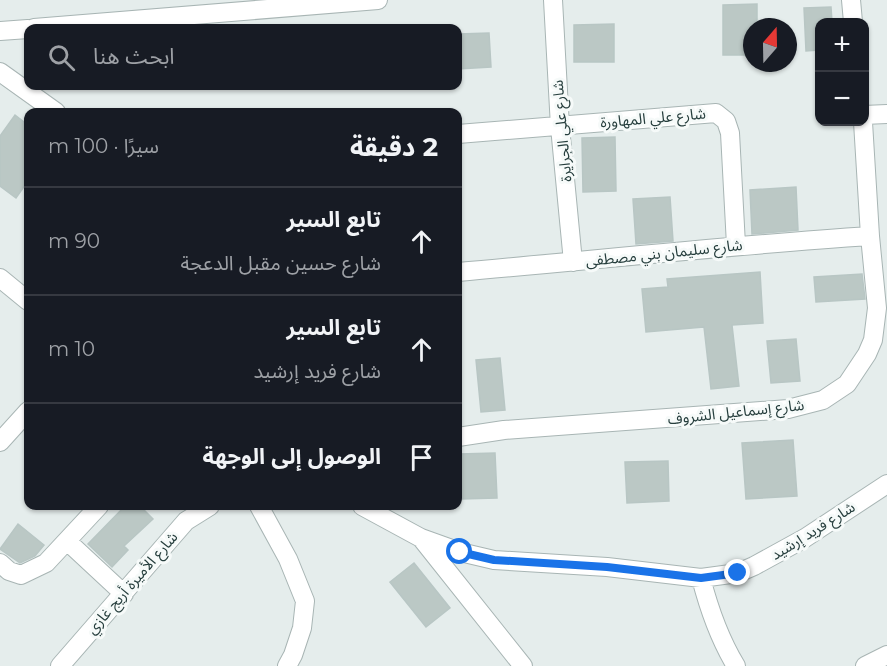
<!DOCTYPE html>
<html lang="ar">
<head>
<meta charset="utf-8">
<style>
	:root { --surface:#171b24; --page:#20242c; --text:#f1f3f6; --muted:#9ea1a6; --line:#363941 }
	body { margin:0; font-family:Montserrat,"Noto Sans Arabic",sans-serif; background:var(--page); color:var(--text); direction:rtl }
	.controls { position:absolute; right:18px; top:18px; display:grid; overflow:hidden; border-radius:12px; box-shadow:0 2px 4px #0004 }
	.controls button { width:54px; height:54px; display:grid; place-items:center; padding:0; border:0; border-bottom:2px solid var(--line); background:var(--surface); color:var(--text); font:30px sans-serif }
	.compass { position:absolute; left:743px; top:18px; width:54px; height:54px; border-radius:50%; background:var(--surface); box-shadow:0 2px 4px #0004; rotate:20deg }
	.stop { position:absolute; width:18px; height:18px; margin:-14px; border:4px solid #1a73e8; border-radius:50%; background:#fff }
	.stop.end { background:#1a73e8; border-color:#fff; box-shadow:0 2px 6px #0008 }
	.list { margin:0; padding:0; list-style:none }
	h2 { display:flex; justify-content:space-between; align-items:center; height:78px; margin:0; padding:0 24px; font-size:26px }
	h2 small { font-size:20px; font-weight:400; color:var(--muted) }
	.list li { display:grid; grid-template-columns:39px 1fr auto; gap:18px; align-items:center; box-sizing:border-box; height:108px; padding:0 24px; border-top:2px solid var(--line) }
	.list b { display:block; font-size:22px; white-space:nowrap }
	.list p { margin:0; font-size:20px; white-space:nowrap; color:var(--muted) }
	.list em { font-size:20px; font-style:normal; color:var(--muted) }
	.icon { flex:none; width:33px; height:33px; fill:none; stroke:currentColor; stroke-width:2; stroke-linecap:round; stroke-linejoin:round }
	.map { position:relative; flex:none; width:887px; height:666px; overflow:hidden; direction:ltr }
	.search { position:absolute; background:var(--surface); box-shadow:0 2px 4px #0004; left:24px; top:24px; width:438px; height:66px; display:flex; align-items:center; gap:15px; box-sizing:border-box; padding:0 21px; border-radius:12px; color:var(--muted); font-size:22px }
	.panel { position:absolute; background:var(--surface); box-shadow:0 2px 4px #0004; left:24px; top:108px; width:438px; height:402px; border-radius:12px; direction:rtl }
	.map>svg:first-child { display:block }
</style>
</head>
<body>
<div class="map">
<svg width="887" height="666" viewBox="0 0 887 666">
	<rect width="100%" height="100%" fill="#e5edec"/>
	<path fill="#bbc8c5" stroke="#b8c6c4" stroke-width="1.5" d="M 757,4 L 757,27 L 752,27 L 752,55 L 723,55 L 723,5 Z
		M 831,7 L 832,22 L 819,22 L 819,50 L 806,51 L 804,8 Z
		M 614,24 L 614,62 L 574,62 L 574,25 Z
		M 489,33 L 491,67 L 458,69 L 458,34 Z
		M 15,115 L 28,125 L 28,181 L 16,198 L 0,186 L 0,136 Z
		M 615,137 L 616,191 L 583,192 L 582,138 Z
		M 796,187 L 798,230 L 752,234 L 750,190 Z
		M 670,197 L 673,241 L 636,244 L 633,199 Z
		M 760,272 L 763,323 L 732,325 L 739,386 L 711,389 L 704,327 L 646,332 L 642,289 L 668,287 L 667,279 Z
		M 862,274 L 865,299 L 816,302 L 814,277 Z
		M 796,339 L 800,381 L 771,383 L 767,341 Z
		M 500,358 L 505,410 L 481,412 L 476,360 Z
		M 793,440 L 797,496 L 746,499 L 742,443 Z
		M 495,453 L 497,498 L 461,499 L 459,454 Z
		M 668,461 L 669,501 L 627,503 L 625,462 Z
		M 125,506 L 140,506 L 153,519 L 124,546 L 128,550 L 112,567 L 88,544 Z
		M 18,524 L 44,545 L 35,556 L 20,563 L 0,549 Z
		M 414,563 L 450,608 L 426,627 L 390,582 Z"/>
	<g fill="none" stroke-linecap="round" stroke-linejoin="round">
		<g stroke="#a8b5b4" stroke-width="20">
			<path id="minor" d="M 553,0 L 560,127 L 573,262
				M 851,0 L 853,22
				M 34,28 L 378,0
				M 0,31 L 28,29
				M 0,72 L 56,112
				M 864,115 L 887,114
				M 458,134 L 716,113 L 726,121 L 730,133 L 736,245
				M 458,272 C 595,260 732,245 870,236
				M 0,278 L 28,301
				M 458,437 L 504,430 L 788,409 L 823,400 L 847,384 L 867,354 L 873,340 L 877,308 L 870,236 L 863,122
				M 0,442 L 28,411
				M 259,506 L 288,559 L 305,601 L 302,628 L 293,655 L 287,666
				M 362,506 L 421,538 L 460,552 L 494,560 L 607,567 L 701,578 L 738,573 L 754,566 L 805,538 L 887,484
				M 421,538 L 523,666
				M 67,541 L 124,594
				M 0,563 L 9,571 L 21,575 L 46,563 L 99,506
				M 701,578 C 709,609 719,638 736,666
				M 60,666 L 186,521 L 210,506
				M 865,666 L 887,655"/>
		</g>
		<use href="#minor" stroke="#fff" stroke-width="18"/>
	</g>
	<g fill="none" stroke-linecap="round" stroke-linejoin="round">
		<path stroke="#1a73e8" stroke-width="8" d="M 460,552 L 494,560 L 607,567 L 701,578 L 738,573"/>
	</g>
	<g text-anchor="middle" stroke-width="6" stroke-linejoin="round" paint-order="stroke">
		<g font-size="15" fill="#263e3d" stroke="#f6faf9">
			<text transform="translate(653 118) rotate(-5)" y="5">شارع علي المهاورة</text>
			<text transform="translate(562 131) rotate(-95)" y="5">شارع علي الجرايرة</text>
			<text transform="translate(664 253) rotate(-6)" y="5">شارع سليمان بني مصطفى</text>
			<text transform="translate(736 412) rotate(-6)" y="5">شارع إسماعيل الشروف</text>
			<text transform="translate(813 531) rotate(-32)" y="5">شارع فريد إرشيد</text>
			<text transform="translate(132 583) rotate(-49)" y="5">شارع الأميرة أريج غازي</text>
		</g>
	</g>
</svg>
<div class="controls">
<button>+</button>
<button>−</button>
</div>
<svg class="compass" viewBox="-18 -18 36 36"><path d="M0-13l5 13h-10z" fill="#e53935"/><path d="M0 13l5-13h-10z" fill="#9ea1a6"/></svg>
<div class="stop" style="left:460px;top:552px"></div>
<div class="stop end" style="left:738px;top:573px"></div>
<div class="search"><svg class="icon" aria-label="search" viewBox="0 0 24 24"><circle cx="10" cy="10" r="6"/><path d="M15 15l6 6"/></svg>ابحث هنا</div>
<section class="panel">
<h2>2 دقيقة<small>سيرًا · 100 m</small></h2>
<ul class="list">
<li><svg class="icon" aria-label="ahead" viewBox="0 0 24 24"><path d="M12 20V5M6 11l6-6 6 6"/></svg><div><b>تابع السير</b><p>شارع حسين مقبل الدعجة</p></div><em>90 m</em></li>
<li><svg class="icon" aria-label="ahead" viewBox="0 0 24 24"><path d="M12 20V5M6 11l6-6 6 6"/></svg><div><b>تابع السير</b><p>شارع فريد إرشيد</p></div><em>10 m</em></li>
<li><svg class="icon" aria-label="arrive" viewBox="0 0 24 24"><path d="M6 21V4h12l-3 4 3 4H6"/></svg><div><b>الوصول إلى الوجهة</b></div></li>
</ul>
</section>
</div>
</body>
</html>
